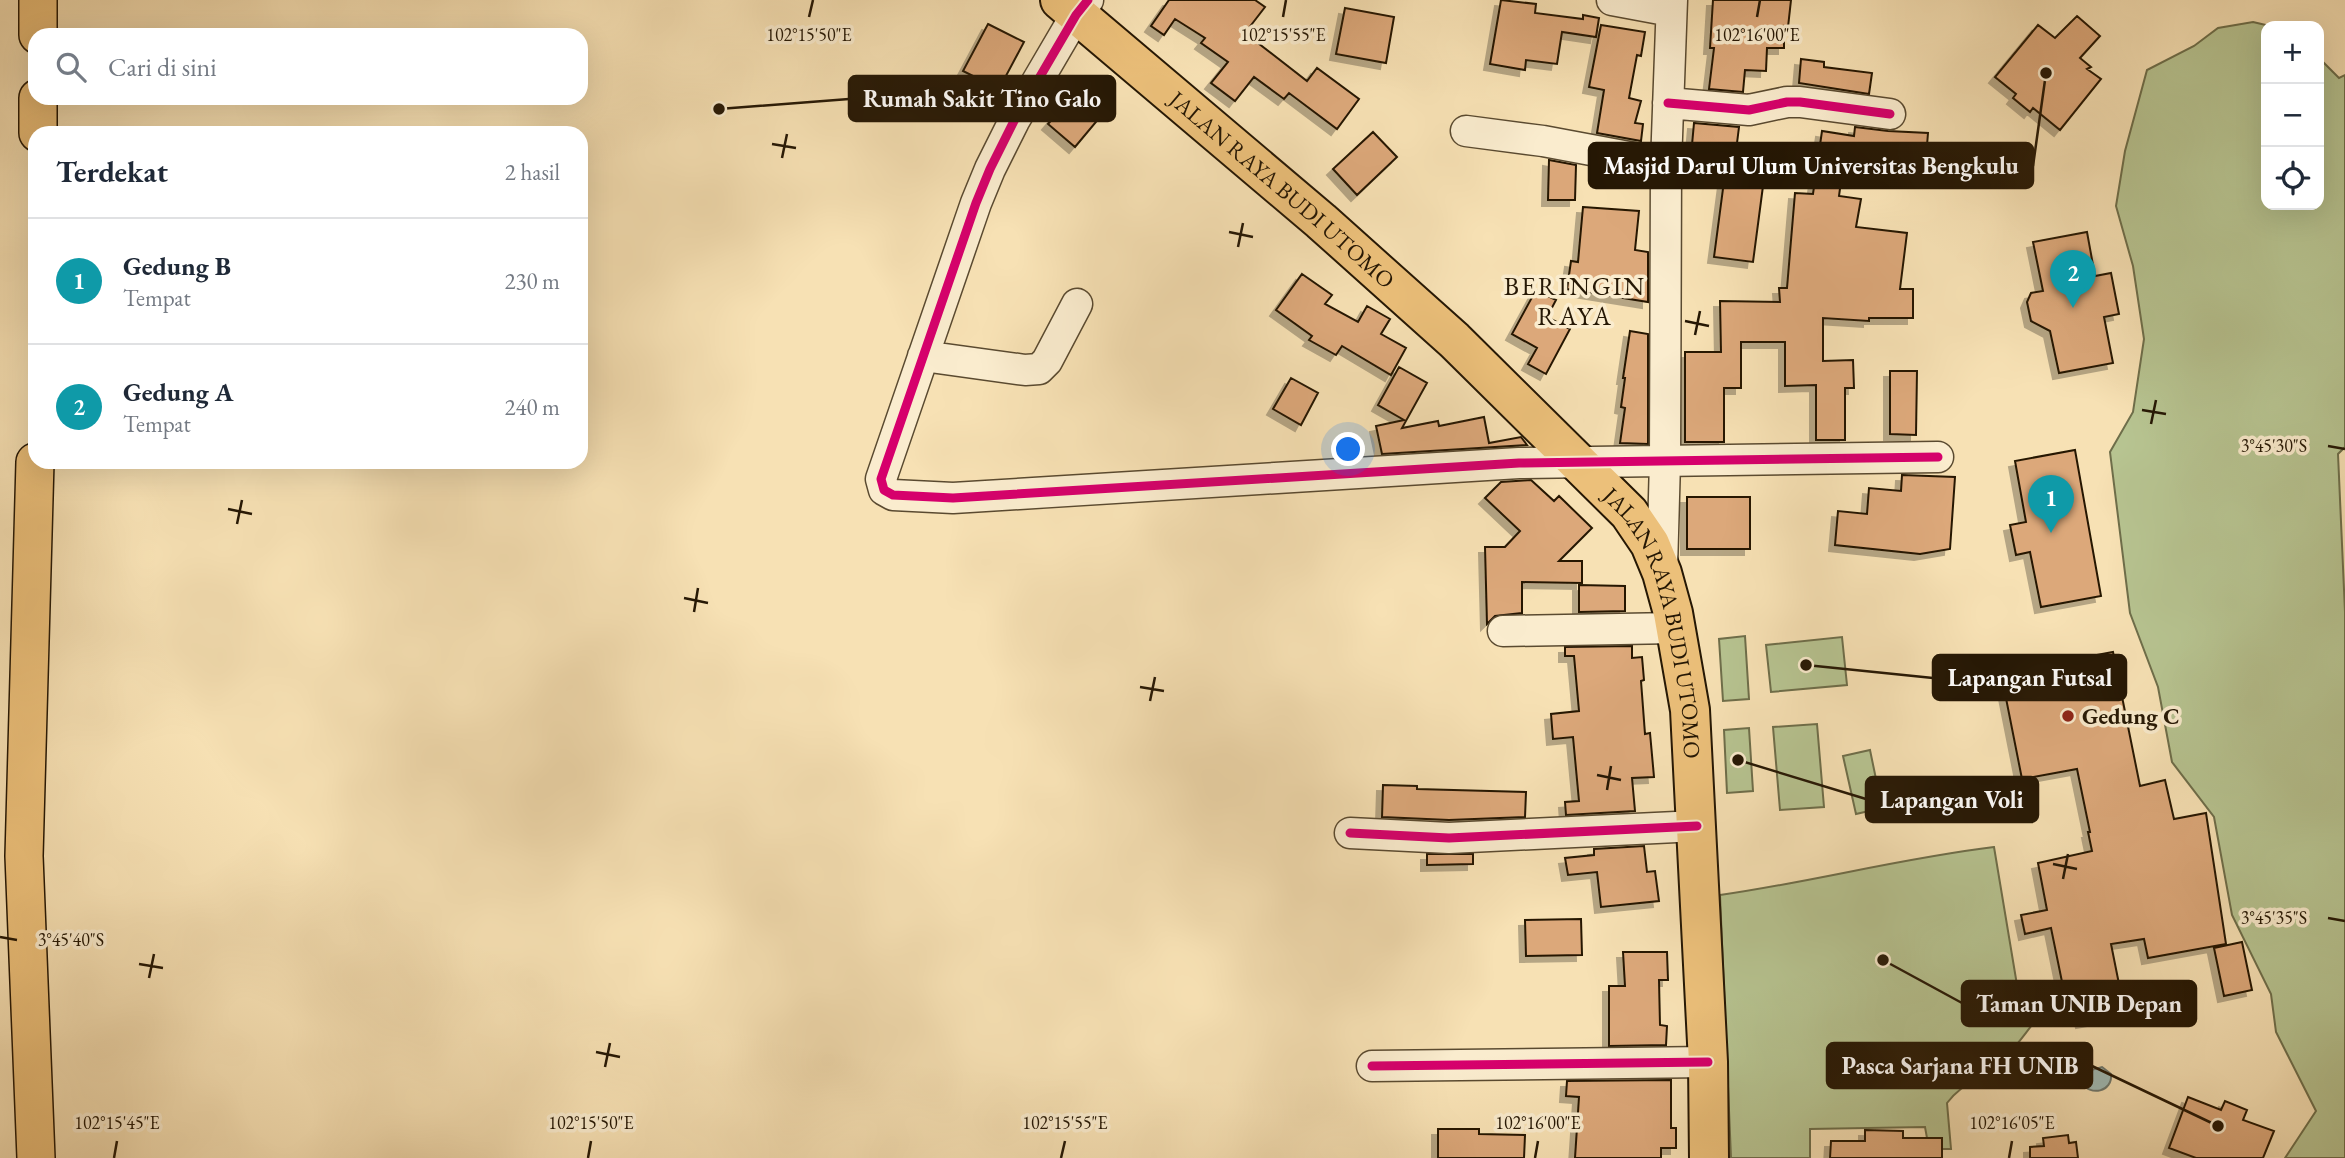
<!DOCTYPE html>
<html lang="id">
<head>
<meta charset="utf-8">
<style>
	:root { --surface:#fff; --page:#f2f2f3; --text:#1f2937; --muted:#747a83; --line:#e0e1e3; --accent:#8f2418 }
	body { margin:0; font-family:"EB Garamond",serif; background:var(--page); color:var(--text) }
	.controls { position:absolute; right:21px; top:21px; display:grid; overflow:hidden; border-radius:14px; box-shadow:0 7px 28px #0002 }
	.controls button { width:63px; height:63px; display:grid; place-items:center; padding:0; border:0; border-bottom:2px solid var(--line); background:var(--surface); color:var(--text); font:35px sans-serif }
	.you { position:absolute; left:1349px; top:450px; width:24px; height:24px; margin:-18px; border:5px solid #fff; border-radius:50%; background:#1a73e8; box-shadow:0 0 0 10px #1a73e833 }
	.badge { display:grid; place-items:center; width:46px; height:46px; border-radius:50%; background:var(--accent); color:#fff; font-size:23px; font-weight:700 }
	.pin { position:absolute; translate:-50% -58px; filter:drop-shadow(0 2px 4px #0008) }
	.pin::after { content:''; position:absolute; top:37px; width:24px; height:21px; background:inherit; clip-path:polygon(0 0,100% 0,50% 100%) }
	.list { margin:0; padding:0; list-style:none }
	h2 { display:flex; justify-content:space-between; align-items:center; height:91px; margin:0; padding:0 28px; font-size:30px }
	h2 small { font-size:23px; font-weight:400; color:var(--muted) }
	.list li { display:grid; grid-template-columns:46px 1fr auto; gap:21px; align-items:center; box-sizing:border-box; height:126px; padding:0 28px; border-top:2px solid var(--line) }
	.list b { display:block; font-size:26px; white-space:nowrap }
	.list p { margin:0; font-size:23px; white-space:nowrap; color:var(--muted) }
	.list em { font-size:23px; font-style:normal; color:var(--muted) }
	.icon { flex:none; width:38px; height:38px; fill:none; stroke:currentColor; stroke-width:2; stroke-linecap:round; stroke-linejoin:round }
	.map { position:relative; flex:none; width:2345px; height:1158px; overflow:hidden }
	.search { position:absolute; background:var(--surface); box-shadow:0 7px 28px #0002; left:28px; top:28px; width:560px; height:77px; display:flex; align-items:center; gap:18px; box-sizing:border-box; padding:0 24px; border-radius:21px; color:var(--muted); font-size:26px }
	.panel { position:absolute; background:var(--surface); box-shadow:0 7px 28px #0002; left:28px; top:126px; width:560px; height:343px; border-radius:21px }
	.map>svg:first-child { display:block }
</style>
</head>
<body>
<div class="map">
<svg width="2345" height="1158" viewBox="0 0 2345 1158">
	<defs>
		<filter id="shadow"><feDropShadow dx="-6" dy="6" stdDeviation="0" flood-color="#0004"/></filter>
	</defs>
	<rect width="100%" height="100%" fill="#f7e1b4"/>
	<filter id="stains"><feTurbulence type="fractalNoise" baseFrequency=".00286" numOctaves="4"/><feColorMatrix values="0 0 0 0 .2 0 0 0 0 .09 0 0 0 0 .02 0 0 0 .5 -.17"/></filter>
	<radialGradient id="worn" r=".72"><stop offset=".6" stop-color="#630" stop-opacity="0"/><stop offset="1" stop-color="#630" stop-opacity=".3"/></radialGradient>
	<path fill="#b7c491" stroke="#6e6e4a" stroke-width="2" d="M 2253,22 L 2270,26 L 2266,26 L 2266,205 L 2319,205 L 2319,58 L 2339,78 L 2345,75 L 2345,447 L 2338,454 L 2345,612 L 2345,1158 L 2285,1158 L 2316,1111 L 2276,1032 L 2271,994 L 2232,915 L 2214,817 L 2172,762 L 2158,687 L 2130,613 L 2110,452 L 2133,412 L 2144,339 L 2133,266 L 2116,206 L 2125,151 L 2147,70 L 2194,46 L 2218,28 Z
		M 1745,636 L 1749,699 L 1723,701 L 1719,639 Z
		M 1842,637 L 1847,685 L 1771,692 L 1766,645 Z
		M 1817,724 L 1824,807 L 1780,810 L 1773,727 Z
		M 1749,728 L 1753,791 L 1727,793 L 1724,730 Z
		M 1870,750 L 1882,808 L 1856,814 L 1843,756 Z
		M 1994,847 L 2018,991 L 2024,1005 L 2035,1021 C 2022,1038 2009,1057 1990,1070 C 1973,1082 1960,1086 1947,1103 L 1951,1149 L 1942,1149 L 1942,1138 L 1927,1138 L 1925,1127 L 1810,1129 L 1810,1158 L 1731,1158 L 1720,895 C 1812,882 1902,858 1994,847 Z"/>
	<path fill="#a0bbb6" stroke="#6f796f" stroke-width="2" d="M 2102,1067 L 2111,1074 C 2113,1092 2090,1097 2081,1082 L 2084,1072 Z"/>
	<path fill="#dca87a" stroke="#251704" stroke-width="2" filter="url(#shadow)" d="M 1169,0 L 1255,0 L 1265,7 L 1245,33 L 1307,81 L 1317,68 L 1359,99 L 1337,129 L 1289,93 L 1284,99 L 1254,77 L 1235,101 L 1211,83 L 1228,62 L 1201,43 L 1205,38 L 1175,19 L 1164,35 L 1151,26 Z
		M 1501,0 L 1536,4 L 1535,13 L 1583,19 L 1583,15 L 1599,18 L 1596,37 L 1562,32 L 1557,64 L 1526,60 L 1525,70 L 1490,64 Z
		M 1713,0 L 1791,0 L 1788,27 L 1784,26 L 1784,48 L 1767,48 L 1766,71 L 1745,70 L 1743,92 L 1709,89 L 1714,48 L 1710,48 Z
		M 1345,8 L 1394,17 L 1386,63 L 1336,54 Z
		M 2077,16 L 2100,36 L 2080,58 L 2091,67 L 2087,69 L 2101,79 L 2060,130 L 2033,108 L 2030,112 L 2013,98 L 2016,94 L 1995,77 L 2038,25 L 2055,38 Z
		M 988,24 L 1024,42 L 999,89 L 963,71 Z
		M 1601,25 L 1645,32 L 1641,56 L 1637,55 L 1629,98 L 1641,101 L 1635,123 L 1643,124 L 1641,141 L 1597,133 L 1604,90 L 1589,87 Z
		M 1801,59 L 1824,62 L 1824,67 L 1872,73 L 1869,94 L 1799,83 Z
		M 1084,82 L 1111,104 L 1075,147 L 1048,124 Z
		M 1694,123 L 1739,127 L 1736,151 L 1692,145 Z
		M 1855,127 L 1888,131 L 1928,133 L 1925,170 L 1844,159 L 1839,196 L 1861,199 L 1856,227 L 1907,233 L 1900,289 L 1913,289 L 1913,318 L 1869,318 L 1869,321 L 1823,318 L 1823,361 L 1853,360 L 1854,388 L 1845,388 L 1845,440 L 1816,440 L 1816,385 L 1785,386 L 1785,342 L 1741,342 L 1741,388 L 1724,388 L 1724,442 L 1685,442 L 1685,352 L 1721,352 L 1720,301 L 1780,302 L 1779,288 L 1787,288 L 1795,193 L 1813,194 L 1822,131 L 1854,136 Z
		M 1373,132 L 1397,157 L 1357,195 L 1333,169 Z
		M 1549,160 L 1576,165 L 1575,200 L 1548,200 Z
		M 1724,181 L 1763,186 L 1753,262 L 1714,257 Z
		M 1583,207 L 1639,211 L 1635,250 L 1648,252 L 1648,302 L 1567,289 L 1571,261 L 1578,262 Z
		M 2087,232 L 2095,276 L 2111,273 L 2119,314 L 2104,317 L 2113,363 L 2059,373 L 2050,331 L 2031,321 L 2027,302 L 2031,293 L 2043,291 L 2033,242 Z
		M 1302,274 L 1332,295 L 1325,304 L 1358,322 L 1367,306 L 1390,319 L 1381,334 L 1406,348 L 1391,375 L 1342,346 L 1336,355 L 1309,340 L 1312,336 L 1276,310 Z
		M 1536,290 L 1556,300 L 1547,317 L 1570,329 L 1546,374 L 1528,364 L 1537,348 L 1512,334 Z
		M 1630,331 L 1648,334 L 1648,444 L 1620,443 L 1625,408 L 1621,407 L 1625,378 L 1623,378 Z
		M 1399,367 L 1427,383 L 1402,428 L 1438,421 L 1439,426 L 1484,417 L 1489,443 L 1521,437 L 1527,445 L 1382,454 L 1376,426 L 1404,420 L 1378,405 Z
		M 1890,371 L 1917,371 L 1916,435 L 1890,434 Z
		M 1291,378 L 1318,393 L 1301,425 L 1273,409 Z
		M 2075,450 L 2101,596 L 2041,607 L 2030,552 L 2016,555 L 2010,525 L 2026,522 L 2015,461 Z
		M 1902,475 L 1955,477 L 1950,549 L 1920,554 L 1835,545 L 1838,511 L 1867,514 L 1869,488 L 1901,491 Z
		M 1531,480 L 1554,501 L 1559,496 L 1592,528 L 1559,561 L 1582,561 L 1582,583 L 1522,582 L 1522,613 L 1495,616 L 1487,624 L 1485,547 L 1505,547 L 1520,531 L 1485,498 L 1501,482 Z
		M 1687,497 L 1750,497 L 1750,549 L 1687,549 Z
		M 1579,585 L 1625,586 L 1625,611 L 1579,612 Z
		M 1632,646 L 1632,658 L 1642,657 L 1644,680 L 1641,681 L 1645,734 L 1650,733 L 1654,777 L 1632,778 L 1635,811 L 1566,815 L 1565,802 L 1579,801 L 1573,737 L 1553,739 L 1551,714 L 1579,711 L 1574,656 L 1565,656 L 1565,647 Z
		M 2113,652 L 2140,786 L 2165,780 L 2174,819 L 2206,813 L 2226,944 L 2148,958 L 2144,939 L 2111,944 L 2125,1014 L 2082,1022 L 2080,1014 L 2069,1016 L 2051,928 L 2025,934 L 2021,915 L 2047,910 L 2038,863 L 2092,851 L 2088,832 L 2090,832 L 2077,769 L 2022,779 L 2001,673 Z
		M 1383,785 L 1417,786 L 1417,789 L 1526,792 L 1525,817 L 1449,820 L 1382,817 Z
		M 1644,846 L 1647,872 L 1655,871 L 1659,901 L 1601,907 L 1597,872 L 1568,875 L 1565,858 L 1594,855 L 1594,849 Z
		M 1427,854 L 1473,854 L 1473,864 L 1427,865 Z
		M 1581,919 L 1582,955 L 1526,956 L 1525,920 Z
		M 2242,942 L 2252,990 L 2224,996 L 2214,948 Z
		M 1623,952 L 1667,952 L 1668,980 L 1659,980 L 1660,1025 L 1667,1026 L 1666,1045 L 1609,1046 L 1609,986 L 1625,986 Z
		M 1671,1080 L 1671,1128 L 1676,1128 L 1676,1148 L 1661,1148 L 1661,1158 L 1575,1158 L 1579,1097 L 1566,1096 L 1567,1081 Z
		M 2188,1097 L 2221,1110 L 2225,1101 L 2247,1110 L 2243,1120 L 2274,1131 L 2263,1158 L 2196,1158 L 2169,1148 Z
		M 1438,1129 L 1479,1129 L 1479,1134 L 1525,1135 L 1524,1158 L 1438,1158 Z
		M 1865,1130 L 1903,1131 L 1903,1138 L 1942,1138 L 1942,1158 L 1830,1158 L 1831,1141 L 1865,1141 Z
		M 2068,1135 L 2069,1143 L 2076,1142 L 2078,1158 L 2030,1158 L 2030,1147 L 2044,1146 L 2043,1138 Z"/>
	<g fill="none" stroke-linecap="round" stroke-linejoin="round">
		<g stroke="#5a4a30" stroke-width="33">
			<path id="minor" d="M 1088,0 L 1076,15 L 1014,121 L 990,169 L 976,203 L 881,479 L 884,490 L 893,495 L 953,498 L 1519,463 L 1938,457
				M 1612,0 L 1671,11
				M 1668,103 L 1749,110 L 1787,102 L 1800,102 L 1890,114
				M 1466,131 L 1543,141 L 1666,164
				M 923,356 L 1025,370 L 1039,369 L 1047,361 L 1077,304
				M 1662,569 L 1665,461 L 1666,164 L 1672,0
				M 1503,631 L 1675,628
				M 1350,833 L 1449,838 L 1697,826
				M 1372,1066 L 1708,1062"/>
		</g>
		<g stroke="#251704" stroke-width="40">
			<path id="major" d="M 38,35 L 38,0
				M 38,133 L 38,98
				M 35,462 L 24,856 L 36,1158"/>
		</g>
		<g stroke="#251704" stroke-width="42">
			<g id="highway">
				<path id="s1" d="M 1060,0 L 1321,221 L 1454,340 L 1629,513 L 1650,544 L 1662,573 L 1673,613 L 1690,710 L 1708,1062 L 1709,1158"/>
			</g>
		</g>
		<use href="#minor" stroke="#faecce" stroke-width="30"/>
		<use href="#major" stroke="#ecc07a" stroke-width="37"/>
		<use href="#highway" stroke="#ecc07a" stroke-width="38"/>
		<g stroke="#faecce" stroke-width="13">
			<path id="cycleway" d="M 1088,0 L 1076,15 L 1014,121 L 990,169 L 976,203 L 881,479 L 884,490 L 893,495 L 953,498 L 1519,463 L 1938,457
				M 1668,103 L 1749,110 L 1787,102 L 1800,102 L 1890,114
				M 1350,833 L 1449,838 L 1697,826
				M 1372,1066 L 1708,1062"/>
		</g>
		<use href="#cycleway" stroke="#d6006c" stroke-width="9"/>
	</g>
	<path fill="none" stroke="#251704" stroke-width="2.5" d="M 809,17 L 813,0M 1283,17 L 1286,0M 1757,17 L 1760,0M 772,144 L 796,148M 782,158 L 787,134M 1229,232 L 1253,237M 1238,247 L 1243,223M 1685,321 L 1709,326M 1695,335 L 1700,311M 2142,410 L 2166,414M 2151,424 L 2156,400M 2328,446 L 2345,449M 228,509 L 252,514M 237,524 L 242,500M 684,598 L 708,603M 694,612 L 698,588M 1140,687 L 1164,691M 1150,701 L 1155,677M 1597,775 L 1621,780M 1607,790 L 1611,766M 2053,864 L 2077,869M 2063,879 L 2068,854M 2328,918 L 2345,921M 0,937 L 17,940M 139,964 L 163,968M 149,978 L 154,954M 596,1052 L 620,1057M 605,1067 L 610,1043M 114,1158 L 117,1141M 588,1158 L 591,1141M 1061,1158 L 1065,1141M 1535,1158 L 1538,1141M 2009,1158 L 2012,1141"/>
	<circle fill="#8f2418" stroke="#faecce" stroke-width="2.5" cx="2068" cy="716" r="7"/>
	<g text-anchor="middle" stroke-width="7" stroke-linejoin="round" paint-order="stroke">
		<g font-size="23" fill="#251704" stroke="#faecce">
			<text dy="8" stroke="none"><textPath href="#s1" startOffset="292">JALAN RAYA BUDI UTOMO</textPath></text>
			<text dy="8" stroke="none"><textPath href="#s1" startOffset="880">JALAN RAYA BUDI UTOMO</textPath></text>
		</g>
		<g font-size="23" font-weight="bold" fill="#251704" stroke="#faecce" text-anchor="start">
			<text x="2082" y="724">Gedung C</text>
		</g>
		<g font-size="26" letter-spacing="2" fill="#251704" stroke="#faecce">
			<text x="1575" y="295">BERINGIN<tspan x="1575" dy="30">RAYA</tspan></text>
		</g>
	</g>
	<g font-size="18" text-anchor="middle" fill="#251704" stroke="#faecce" stroke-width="7" stroke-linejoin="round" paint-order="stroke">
		<text x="809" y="41">102°15'50"E</text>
		<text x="1283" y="41">102°15'55"E</text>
		<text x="1757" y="41">102°16'00"E</text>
		<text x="2274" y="452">3°45'30"S</text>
		<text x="2274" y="924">3°45'35"S</text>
		<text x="71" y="946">3°45'40"S</text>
		<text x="117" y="1129">102°15'45"E</text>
		<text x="591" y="1129">102°15'50"E</text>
		<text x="1065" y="1129">102°15'55"E</text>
		<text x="1538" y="1129">102°16'00"E</text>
		<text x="2012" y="1129">102°16'05"E</text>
	</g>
	<path fill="none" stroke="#251704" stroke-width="2.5" d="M719 109L849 99M2046 73L2033 166M1806 665L1933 678M1738 760L1866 799M1883 960L1962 1003M2218 1126L2092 1066"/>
	<g fill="#251704" stroke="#faecce" stroke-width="2.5">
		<circle cx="719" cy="109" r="7"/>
		<circle cx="2046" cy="73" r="7"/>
		<circle cx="1806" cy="665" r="7"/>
		<circle cx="1738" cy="760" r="7"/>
		<circle cx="1883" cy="960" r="7"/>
		<circle cx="2218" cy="1126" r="7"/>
	</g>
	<g fill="#251704" stroke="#251704" stroke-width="2.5">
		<rect x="849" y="76" width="266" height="45" rx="7"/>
		<rect x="1589" y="143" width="444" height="45" rx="7"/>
		<rect x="1933" y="655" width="193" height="45" rx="7"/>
		<rect x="1866" y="777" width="172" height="45" rx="7"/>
		<rect x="1962" y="981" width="234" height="45" rx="7"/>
		<rect x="1827" y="1043" width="265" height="45" rx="7"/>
	</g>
	<g font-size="24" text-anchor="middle" font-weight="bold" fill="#fff">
		<text x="982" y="107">Rumah Sakit Tino Galo</text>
		<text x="1811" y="174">Masjid Darul Ulum Universitas Bengkulu</text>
		<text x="2030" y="686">Lapangan Futsal</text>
		<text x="1952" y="808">Lapangan Voli</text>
		<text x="2079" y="1012">Taman UNIB Depan</text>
		<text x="1960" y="1074">Pasca Sarjana FH UNIB</text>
	</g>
	<rect width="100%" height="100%" filter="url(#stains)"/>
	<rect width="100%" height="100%" fill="url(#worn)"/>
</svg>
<div class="controls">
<button>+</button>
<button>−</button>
<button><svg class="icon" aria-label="locate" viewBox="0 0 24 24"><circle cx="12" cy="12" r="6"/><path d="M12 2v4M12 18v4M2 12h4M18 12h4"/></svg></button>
</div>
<div class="you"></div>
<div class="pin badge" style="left:2051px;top:533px;background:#0f9aa8">1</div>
<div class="pin badge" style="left:2073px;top:308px;background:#0f9aa8">2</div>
<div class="search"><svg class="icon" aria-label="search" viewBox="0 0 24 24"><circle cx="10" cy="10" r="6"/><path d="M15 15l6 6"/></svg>Cari di sini</div>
<section class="panel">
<h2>Terdekat<small>2 hasil</small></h2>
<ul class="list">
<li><span class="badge" style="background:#0f9aa8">1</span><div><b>Gedung B</b><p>Tempat</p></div><em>230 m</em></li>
<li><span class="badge" style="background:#0f9aa8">2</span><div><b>Gedung A</b><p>Tempat</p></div><em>240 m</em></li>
</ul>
</section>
</div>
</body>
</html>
